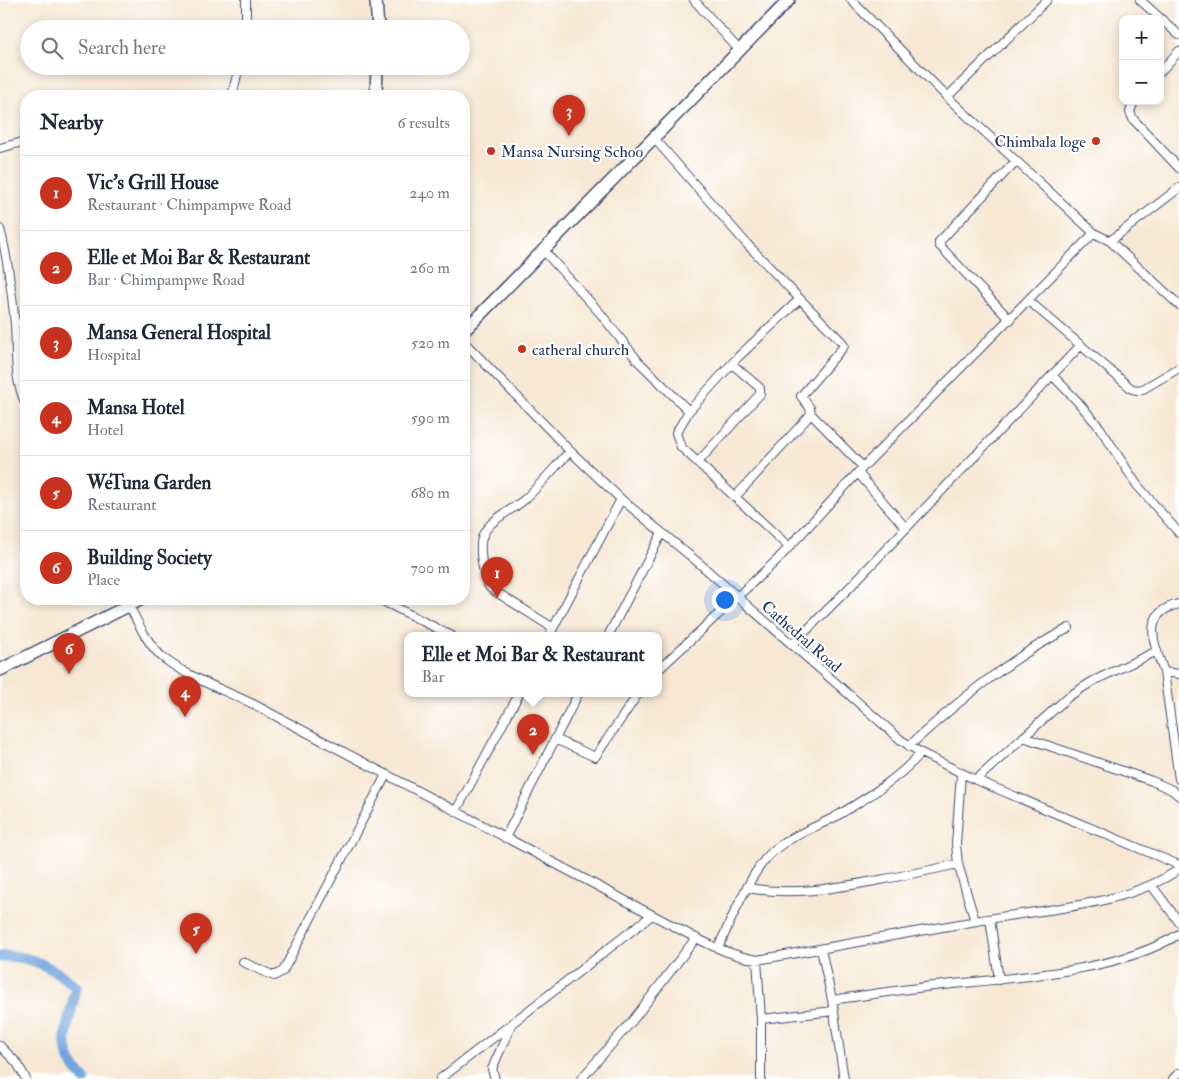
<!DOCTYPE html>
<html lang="en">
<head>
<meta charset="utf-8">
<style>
	:root { --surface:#fff; --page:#f2f2f3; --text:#1f2937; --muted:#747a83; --line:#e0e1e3; --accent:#c8321e }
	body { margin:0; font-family:"IM FELL Double Pica",serif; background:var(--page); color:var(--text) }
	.controls { position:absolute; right:15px; top:15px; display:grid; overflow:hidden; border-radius:10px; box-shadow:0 2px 8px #0003 }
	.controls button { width:45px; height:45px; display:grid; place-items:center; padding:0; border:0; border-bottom:1px solid var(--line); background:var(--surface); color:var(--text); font:25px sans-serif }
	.you { position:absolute; left:724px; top:599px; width:18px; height:18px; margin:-12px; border:4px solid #fff; border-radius:50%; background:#1a73e8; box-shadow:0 0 0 8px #1a73e833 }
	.badge { display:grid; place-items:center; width:32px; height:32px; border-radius:50%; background:var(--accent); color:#fff; font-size:16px; font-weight:700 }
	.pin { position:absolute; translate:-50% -41px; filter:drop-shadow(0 1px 2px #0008) }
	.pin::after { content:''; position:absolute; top:26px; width:18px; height:15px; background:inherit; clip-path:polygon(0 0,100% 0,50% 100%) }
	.popup { position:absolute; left:404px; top:632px; width:258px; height:65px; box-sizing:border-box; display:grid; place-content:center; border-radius:10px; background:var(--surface); filter:drop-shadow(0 1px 4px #0005); font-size:16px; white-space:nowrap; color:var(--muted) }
	.popup b { font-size:19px; color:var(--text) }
	.popup::after { content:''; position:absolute; left:50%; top:100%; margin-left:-10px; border:10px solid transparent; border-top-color:var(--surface) }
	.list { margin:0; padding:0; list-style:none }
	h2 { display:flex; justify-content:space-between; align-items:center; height:65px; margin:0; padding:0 20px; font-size:21px }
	h2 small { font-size:16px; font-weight:400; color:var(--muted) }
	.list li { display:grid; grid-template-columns:32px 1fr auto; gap:15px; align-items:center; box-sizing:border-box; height:75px; padding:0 20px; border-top:1px solid var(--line) }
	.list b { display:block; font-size:19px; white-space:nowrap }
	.list p { margin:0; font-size:16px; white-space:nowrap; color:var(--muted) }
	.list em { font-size:16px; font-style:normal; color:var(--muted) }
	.icon { flex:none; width:28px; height:28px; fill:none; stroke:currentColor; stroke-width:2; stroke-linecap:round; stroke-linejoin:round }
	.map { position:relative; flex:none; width:1179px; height:1079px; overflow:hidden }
	.search { position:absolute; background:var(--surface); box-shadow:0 2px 8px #0003; left:20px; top:20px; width:450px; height:55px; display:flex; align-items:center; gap:12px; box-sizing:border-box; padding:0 18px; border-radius:28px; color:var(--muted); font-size:19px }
	.panel { position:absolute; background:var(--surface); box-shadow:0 2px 8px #0003; left:20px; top:90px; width:450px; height:515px; border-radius:20px }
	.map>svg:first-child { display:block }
</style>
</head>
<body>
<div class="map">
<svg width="1179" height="1079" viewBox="0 0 1179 1079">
	<rect width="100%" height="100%" fill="#fff"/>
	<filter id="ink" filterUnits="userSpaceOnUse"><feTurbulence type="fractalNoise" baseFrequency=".02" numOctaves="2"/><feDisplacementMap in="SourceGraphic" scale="10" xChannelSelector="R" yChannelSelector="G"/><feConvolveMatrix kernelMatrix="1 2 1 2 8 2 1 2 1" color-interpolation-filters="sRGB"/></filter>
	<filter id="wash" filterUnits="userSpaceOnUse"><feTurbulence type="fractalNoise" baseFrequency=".0096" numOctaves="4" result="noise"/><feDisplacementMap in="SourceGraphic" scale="20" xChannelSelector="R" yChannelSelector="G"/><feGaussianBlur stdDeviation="1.12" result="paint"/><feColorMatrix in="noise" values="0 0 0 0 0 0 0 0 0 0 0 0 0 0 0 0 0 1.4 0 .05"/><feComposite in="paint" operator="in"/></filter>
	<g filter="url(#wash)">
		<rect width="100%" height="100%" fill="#f7e8d4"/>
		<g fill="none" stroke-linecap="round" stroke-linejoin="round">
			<path stroke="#71a5dd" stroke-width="11" d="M 0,957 C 27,953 56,969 76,987 C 73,1013 56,1042 74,1067 C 77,1071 81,1075 84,1079"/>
		</g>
	</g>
	<g filter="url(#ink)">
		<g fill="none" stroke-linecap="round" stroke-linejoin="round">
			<g stroke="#3c4b70" stroke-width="10">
				<path id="street" d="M 694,0 L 740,51
					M 1140,0 L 1179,35
					M 246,29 L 246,0
					M 1160,72 L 1179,51
					M 232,96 L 239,66
					M 947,97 L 1047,0
					M 1134,101 L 1130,112 L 1133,119 L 1179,168
					M 654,138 L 746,243 L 800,299 L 738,357 L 689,411
					M 0,148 L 26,141
					M 0,229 C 8,259 12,293 15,324 C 17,352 13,378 26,404
					M 1094,233 L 1110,241 L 1179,305
					M 1110,241 L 1179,188
					M 544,251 L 600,313 L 638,361 L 689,411 L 676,433 L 681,447 L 789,547
					M 800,299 L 842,342 L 844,346 L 801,396 L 810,408 L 811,414 L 863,467
					M 1029,301 L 1132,389 L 1138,390 L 1143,389 L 1179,368
					M 1010,320 L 939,245 L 939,242 L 1016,161
					M 15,324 L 26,322
					M 464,342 L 570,451 L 621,499 L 700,564 L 901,740 L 921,753 L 976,780 L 1179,865
					M 1053,376 L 1078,402 L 1100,428 L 1137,485 L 1179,533
					M 698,462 L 760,394 L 760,388 L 732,364
					M 858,473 L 905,527
					M 736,496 L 811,414
					M 126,599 C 136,619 148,647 166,660 C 190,678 226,691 253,704 L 696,938 C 716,948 734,956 757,960 C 832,947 907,933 982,920 C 1043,909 1128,906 1179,869
					M 379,599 L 452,636
					M 553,628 L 490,588 C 483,578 477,544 484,533 C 492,518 513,510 525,499 C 541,484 555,467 570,451
					M 549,636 L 621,499
					M 608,636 L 662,533
					M 792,645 L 848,589 L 1081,345
					M 658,670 L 778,559 L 863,467 L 1094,233 L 947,97 L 851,0
					M 1164,672 C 1155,646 1139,613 1179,604
					M 1179,674 L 1164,672 L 1179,779
					M 1023,737 L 1152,781 L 1172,790 L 1179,796
					M 555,739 L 595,757 L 638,694
					M 909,746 C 960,700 1007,660 1069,628
					M 961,774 L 956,844 L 958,864 L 975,921
					M 976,780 L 1068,697 L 1093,681 L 1157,651
					M 456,811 L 519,694
					M 505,838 L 578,694
					M 1152,886 L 1179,922
					M 748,888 C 794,896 835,888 880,880 C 906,875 932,870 958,864
					M 990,919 L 999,980
					M 718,948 C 731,921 750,872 772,852 C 790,836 814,828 835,817 C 865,799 897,780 921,753
					M 821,949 L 832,1000 L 844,1079
					M 757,960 L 761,1019 L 761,1079
					M 243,962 L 274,976 L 283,971 L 386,775
					M 832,1000 C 866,995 900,990 934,986 C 1006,978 1119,973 1179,934
					M 761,1019 L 834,1011
					M 0,1046 L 17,1063 L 26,1079
					M 440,1079 L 652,915
					M 495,1079 L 492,1069 L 512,1023
					M 581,1079 L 633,1020 L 696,938
					M 1173,1079 L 1179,1073"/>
			</g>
			<g stroke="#3c4b70" stroke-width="14">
				<path id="primary" d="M 376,0 L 378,29
					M 376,96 L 377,66
					M 464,331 L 789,0
					M 0,670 L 142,599"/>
			</g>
			<use href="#street" stroke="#fff" stroke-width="8"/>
			<use href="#primary" stroke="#fff" stroke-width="11"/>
		</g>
	</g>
	<g fill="#c8321e" stroke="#fff" stroke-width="2">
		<circle cx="1096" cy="141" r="5"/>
		<circle cx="491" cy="151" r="5"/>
		<circle cx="522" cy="349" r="5"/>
	</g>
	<g text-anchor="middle" stroke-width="4.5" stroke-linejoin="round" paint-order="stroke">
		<g font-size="16" fill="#1b2f5e" stroke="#fff" text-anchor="start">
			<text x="1086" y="147" text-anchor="end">Chimbala loge</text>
			<text x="501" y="157">Mansa Nursing Schoo</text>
			<text x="532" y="355">catheral church</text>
		</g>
		<g font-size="16" fill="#1b2f5e" stroke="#fff">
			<text transform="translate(802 636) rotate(41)" y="6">Cathedral Road</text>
		</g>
	</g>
</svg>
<div class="controls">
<button>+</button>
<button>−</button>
</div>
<div class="you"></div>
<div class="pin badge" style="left:497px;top:598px">1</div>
<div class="pin badge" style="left:533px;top:755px">2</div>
<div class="popup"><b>Elle et Moi Bar &amp; Restaurant</b>Bar</div>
<div class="pin badge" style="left:569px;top:136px">3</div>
<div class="pin badge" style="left:185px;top:717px">4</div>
<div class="pin badge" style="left:196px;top:954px">5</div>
<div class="pin badge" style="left:69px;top:674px">6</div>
<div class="search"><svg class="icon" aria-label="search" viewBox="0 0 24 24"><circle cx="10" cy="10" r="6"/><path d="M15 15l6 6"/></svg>Search here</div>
<section class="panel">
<h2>Nearby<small>6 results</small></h2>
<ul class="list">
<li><span class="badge">1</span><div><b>Vic's Grill House</b><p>Restaurant · Chimpampwe Road</p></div><em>240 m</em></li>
<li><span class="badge">2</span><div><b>Elle et Moi Bar &amp; Restaurant</b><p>Bar · Chimpampwe Road</p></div><em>260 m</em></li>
<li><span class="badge">3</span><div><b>Mansa General Hospital</b><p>Hospital</p></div><em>520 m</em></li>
<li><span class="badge">4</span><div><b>Mansa Hotel</b><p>Hotel</p></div><em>590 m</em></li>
<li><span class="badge">5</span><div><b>WeTuna Garden</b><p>Restaurant</p></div><em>680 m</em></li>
<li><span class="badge">6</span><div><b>Building Society</b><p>Place</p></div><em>700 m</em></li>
</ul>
</section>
</div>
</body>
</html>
